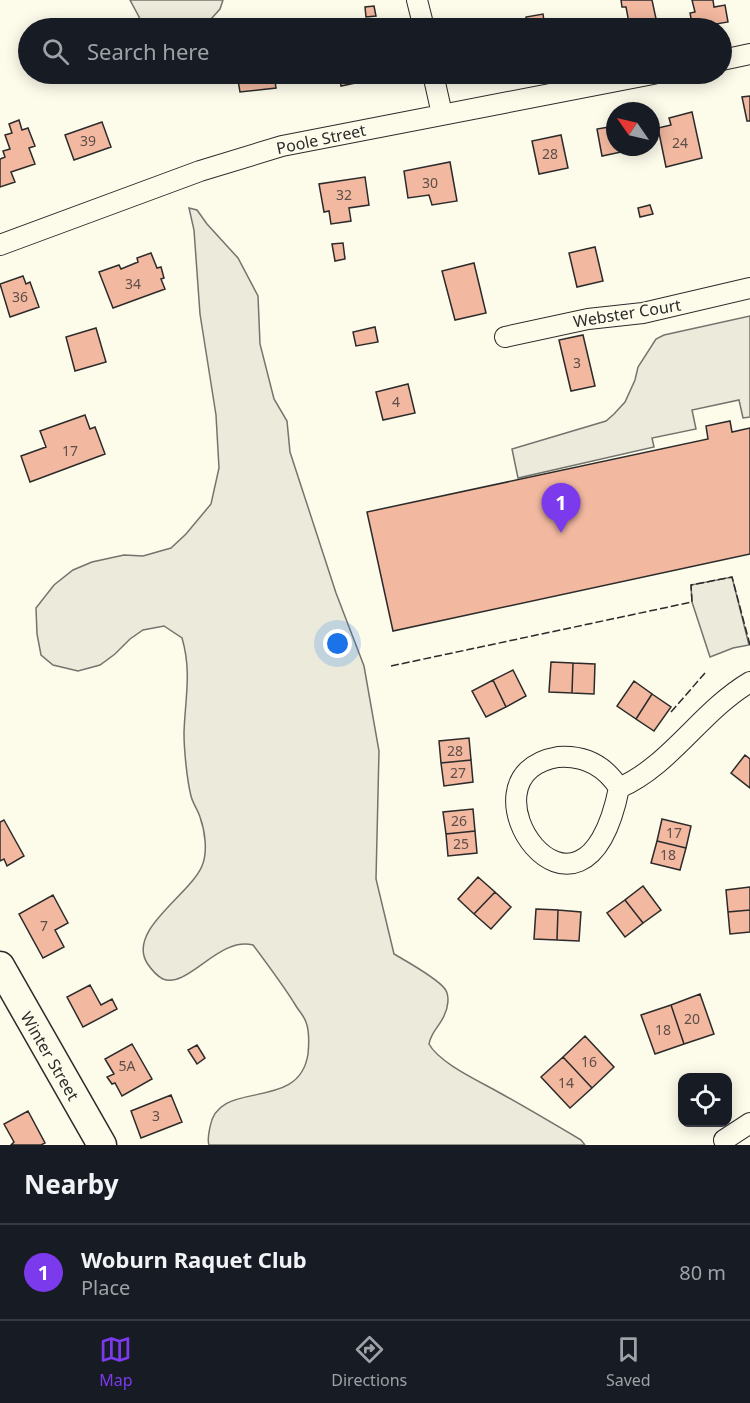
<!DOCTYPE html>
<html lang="en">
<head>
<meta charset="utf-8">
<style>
	:root { --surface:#171b24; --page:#20242c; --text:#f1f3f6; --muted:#9ea1a6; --line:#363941; --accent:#7c3aed }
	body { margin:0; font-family:"Noto Sans",sans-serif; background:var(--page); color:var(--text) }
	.controls { position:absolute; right:18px; bottom:18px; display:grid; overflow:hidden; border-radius:12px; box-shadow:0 3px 15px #0003 }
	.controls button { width:54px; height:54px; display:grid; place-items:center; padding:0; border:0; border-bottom:2px solid var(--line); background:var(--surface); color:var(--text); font:30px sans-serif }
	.compass { position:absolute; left:606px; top:102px; width:54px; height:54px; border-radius:50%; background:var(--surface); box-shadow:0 3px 15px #0003; rotate:304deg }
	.you { position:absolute; left:338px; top:644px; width:21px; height:21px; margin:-15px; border:4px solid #fff; border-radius:50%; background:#1a73e8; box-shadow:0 0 0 9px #1a73e833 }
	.badge { display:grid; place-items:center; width:39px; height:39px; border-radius:50%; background:var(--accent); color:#fff; font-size:20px; font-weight:700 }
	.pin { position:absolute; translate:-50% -50px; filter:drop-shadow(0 2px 3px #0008) }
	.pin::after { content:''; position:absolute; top:32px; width:21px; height:18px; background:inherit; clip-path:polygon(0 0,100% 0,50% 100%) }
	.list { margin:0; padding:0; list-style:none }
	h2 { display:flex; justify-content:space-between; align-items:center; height:78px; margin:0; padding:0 24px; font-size:26px }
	h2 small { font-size:20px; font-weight:400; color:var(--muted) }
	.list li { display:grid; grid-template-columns:39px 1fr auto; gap:18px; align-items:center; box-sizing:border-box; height:96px; padding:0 24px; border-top:2px solid var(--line) }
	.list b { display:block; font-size:22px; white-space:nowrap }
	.list p { margin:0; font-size:20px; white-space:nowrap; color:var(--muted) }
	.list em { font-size:20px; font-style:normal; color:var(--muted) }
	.icon { flex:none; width:33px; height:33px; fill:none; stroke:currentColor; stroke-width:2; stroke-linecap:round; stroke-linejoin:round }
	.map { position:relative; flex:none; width:750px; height:1145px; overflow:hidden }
	.search { position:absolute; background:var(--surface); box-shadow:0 3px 15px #0003; left:18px; right:18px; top:18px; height:66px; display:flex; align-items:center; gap:15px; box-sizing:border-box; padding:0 21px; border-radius:33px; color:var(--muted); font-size:22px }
	.sheet { height:174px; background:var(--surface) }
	nav { display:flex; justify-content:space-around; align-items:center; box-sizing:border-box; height:84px; border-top:2px solid var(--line); background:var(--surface); font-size:16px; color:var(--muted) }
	nav a { display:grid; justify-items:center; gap:3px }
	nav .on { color:var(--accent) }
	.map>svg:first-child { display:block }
</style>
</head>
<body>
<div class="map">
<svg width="750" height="1145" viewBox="0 0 750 1145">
	<rect width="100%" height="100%" fill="#fdfbea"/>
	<path fill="#ecebdb" stroke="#74746e" stroke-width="1.5" d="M 130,0 L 223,0 L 220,9 L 203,28 L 145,28 Z
		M 189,208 L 197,210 L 207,224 L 238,258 L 258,296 L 260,344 L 274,399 L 287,421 L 290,452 L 336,593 L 364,666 L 379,751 L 376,879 L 394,954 C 406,961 437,978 445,989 C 450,996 448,1008 444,1016 C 439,1027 431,1032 429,1044 C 439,1063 481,1082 500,1093 C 527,1108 554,1124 581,1140 L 585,1145 L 209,1145 C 207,1139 209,1133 210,1127 C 218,1077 299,1114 308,1054 C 309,1044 309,1030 306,1022 C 304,1016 299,1011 296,1006 C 283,985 268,965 253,945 C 219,936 188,989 163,979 C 157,976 151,969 147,963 C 127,930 190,895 202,866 C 208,852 205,831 200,817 C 198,810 193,804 191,796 C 187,780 184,750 184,733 C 185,699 192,672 182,638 L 164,626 L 143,630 L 130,639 L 115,654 L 100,665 L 78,671 L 53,665 L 41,655 L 37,634 L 36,608 L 54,585 L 73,570 L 92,562 L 124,555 L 143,556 L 171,548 L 186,534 L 211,504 L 219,468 L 216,415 L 200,314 L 194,230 Z
		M 732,577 L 749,645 L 733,648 L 710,657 L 692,602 L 691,585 Z"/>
	<path fill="#eceadb" stroke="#74746e" stroke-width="1.5" d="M 750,316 L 750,417 L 743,418 L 739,400 L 692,410 L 696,429 L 652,438 L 654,447 L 518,478 L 512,449 L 606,421 L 614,414 L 625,402 L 635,380 L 638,367 L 656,339 L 664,335 Z"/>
	<path fill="#f2b8a0" stroke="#2b2b2b" stroke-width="1.5" d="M 621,0 L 652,0 L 658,28 L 630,28 L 626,7 L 622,7 Z
		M 692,0 L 713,0 L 714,7 L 725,5 L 728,22 L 693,28 L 690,13 L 695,12 Z
		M 374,6 L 376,16 L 366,17 L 365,7 Z
		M 543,14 L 545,28 L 550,26 L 551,28 L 529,28 L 526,17 Z
		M 237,74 L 281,74 L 274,74 L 276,88 L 240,92 Z
		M 339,74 L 387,74 L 388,76 L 341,86 Z
		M 750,96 L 750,121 L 747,121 L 742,97 Z
		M 692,112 L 702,158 L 666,167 L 658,128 L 671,125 L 669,118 Z
		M 19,120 L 22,130 L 28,128 L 35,146 L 29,148 L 35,164 L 11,172 L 15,182 L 0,187 L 0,159 L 5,157 L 3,151 L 10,149 L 5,135 L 12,133 L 9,124 Z
		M 102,122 L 111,147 L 74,160 L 65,135 Z
		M 615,126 L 615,147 L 625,147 L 626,151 L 602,156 L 597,129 Z
		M 561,135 L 568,168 L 539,174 L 532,141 Z
		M 450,162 L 457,201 L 432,205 L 429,195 L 408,198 L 404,171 Z
		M 365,177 L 369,205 L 349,208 L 351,221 L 331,224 L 329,211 L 324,212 L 319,184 Z
		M 650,205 L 653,214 L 640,217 L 638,208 Z
		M 343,243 L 345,259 L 335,261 L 332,244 Z
		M 595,247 L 603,281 L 577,287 L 569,253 Z
		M 151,253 L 157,268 L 161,267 L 164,278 L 161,279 L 165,289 L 113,308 L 99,272 L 119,265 L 121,269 L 138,262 L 137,258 Z
		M 474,263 L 486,313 L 455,320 L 442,271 Z
		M 23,276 L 26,284 L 30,282 L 39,307 L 10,317 L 0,284 Z
		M 375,327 L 378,342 L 356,346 L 353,332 Z
		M 96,328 L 106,362 L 75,371 L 66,337 Z
		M 583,335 L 595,386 L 571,391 L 559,340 Z
		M 408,384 L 415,413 L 383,420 L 376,392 Z
		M 85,415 L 90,429 L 95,427 L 105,454 L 30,482 L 21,456 L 46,447 L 40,431 Z
		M 730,421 L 732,432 L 750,428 L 750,554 L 393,631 L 367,512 L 708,439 L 706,426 Z
		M 551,662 L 573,663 L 572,693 L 549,692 Z
		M 573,663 L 595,664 L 594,694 L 572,693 Z
		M 513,670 L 526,696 L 506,707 L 493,680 Z
		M 493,680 L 506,707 L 486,717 L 472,691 Z
		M 634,681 L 652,694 L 636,719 L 617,706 Z
		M 652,694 L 671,707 L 654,731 L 636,719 Z
		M 469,738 L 471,760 L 441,763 L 439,741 Z
		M 745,755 L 750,759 L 750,788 L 731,773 Z
		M 471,760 L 473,782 L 444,786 L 441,763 Z
		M 473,809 L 475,831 L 446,834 L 443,812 Z
		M 662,819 L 691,826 L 686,848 L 657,841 Z
		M 4,820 L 24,856 L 7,866 L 4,859 L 0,861 L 0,822 Z
		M 475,831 L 477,853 L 448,856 L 446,834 Z
		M 657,841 L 686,848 L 680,870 L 651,863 Z
		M 478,877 L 495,892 L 474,914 L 458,899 Z
		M 643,886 L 661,910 L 643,923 L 625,900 Z
		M 750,887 L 750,910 L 728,912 L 726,890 Z
		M 495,892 L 511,907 L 491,929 L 474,914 Z
		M 53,895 L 68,923 L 55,930 L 64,947 L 43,958 L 19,914 Z
		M 625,900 L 643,923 L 625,937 L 607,913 Z
		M 536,909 L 558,910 L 557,940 L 534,939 Z
		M 558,910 L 581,912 L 579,941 L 557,940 Z
		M 750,910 L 750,932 L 730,934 L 728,912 Z
		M 90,985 L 101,1005 L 112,999 L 117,1009 L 83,1027 L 67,997 Z
		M 700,994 L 714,1034 L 684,1044 L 671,1005 Z
		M 671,1005 L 684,1044 L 655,1054 L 641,1015 Z
		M 585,1036 L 614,1067 L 592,1088 L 563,1057 Z
		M 132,1044 L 152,1079 L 122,1096 L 115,1083 L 112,1084 L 107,1077 L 114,1074 L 105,1059 Z
		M 197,1045 L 205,1058 L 197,1064 L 188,1050 Z
		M 563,1057 L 592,1088 L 570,1108 L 541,1077 Z
		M 171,1095 L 182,1122 L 141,1138 L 131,1111 Z
		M 28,1111 L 45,1143 L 41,1145 L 11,1145 L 14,1142 L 4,1124 Z"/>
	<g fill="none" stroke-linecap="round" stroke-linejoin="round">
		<g stroke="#2b2b2b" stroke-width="22">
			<path id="street" d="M 417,0 L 424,28
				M 722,60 L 750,54
				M 433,74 L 442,114
				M 0,245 L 200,171 L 282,146 L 653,74
				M 505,337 L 588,319 L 643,313 L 750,288
				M 558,757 C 585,755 605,766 619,788 C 583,967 449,775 558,757 Z
				M 619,788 C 670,766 701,711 750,682
				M 724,1140 L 750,1123"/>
		</g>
		<g stroke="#2b2b2b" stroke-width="31">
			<path id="secondary" d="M 0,966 L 102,1145"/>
		</g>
		<use href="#street" stroke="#fdfbea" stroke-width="20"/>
		<use href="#secondary" stroke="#fdfbea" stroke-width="28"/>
		<path stroke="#2b2b2b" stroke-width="1.5" stroke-dasharray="8 3" stroke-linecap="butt" d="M 391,666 L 692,602 L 691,585 L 732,577 L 750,645
			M 671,712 L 705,673"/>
	</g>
	<g text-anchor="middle" stroke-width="4.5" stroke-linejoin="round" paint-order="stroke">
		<g font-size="14" fill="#5d4e48">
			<text x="88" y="146">39</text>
			<text x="680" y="148">24</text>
			<text x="550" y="159">28</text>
			<text x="430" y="188">30</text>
			<text x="344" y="200">32</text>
			<text x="133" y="289">34</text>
			<text x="20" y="302">36</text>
			<text x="577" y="368">3</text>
			<text x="396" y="407">4</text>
			<text x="70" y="456">17</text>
			<text x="455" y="756">28</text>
			<text x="458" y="778">27</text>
			<text x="459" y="826">26</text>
			<text x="674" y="838">17</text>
			<text x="461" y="849">25</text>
			<text x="668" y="860">18</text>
			<text x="44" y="931">7</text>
			<text x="692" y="1024">20</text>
			<text x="663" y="1035">18</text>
			<text x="589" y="1067">16</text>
			<text x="127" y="1071">5A</text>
			<text x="566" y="1088">14</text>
			<text x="156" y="1121">3</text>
		</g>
		<g font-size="16" fill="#2b2b2b" stroke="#fdfbea">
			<text transform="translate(321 139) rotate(-12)" y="6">Poole Street</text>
			<text transform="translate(627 313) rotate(-9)" y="6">Webster Court</text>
			<text transform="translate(50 1056) rotate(60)" y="6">Winter Street</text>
		</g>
	</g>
</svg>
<div class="controls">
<button><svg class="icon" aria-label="locate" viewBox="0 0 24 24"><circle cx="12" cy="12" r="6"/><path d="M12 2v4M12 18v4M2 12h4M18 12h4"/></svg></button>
</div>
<svg class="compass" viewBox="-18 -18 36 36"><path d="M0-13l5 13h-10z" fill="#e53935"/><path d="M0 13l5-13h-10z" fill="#9ea1a6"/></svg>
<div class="you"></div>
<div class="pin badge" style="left:561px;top:533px">1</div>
<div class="search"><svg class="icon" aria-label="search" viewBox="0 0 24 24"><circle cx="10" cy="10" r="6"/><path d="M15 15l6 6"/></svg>Search here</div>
</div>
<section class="sheet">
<h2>Nearby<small></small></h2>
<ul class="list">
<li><span class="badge">1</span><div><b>Woburn Raquet Club</b><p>Place</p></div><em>80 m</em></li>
</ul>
</section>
<nav>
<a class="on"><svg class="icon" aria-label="map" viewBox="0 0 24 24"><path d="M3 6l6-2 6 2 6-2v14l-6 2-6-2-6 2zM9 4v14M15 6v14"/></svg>Map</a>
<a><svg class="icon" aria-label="directions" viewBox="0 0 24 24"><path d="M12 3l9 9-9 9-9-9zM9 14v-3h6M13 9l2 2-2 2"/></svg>Directions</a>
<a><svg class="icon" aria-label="saved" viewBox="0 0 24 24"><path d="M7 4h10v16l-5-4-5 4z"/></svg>Saved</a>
</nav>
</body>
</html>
